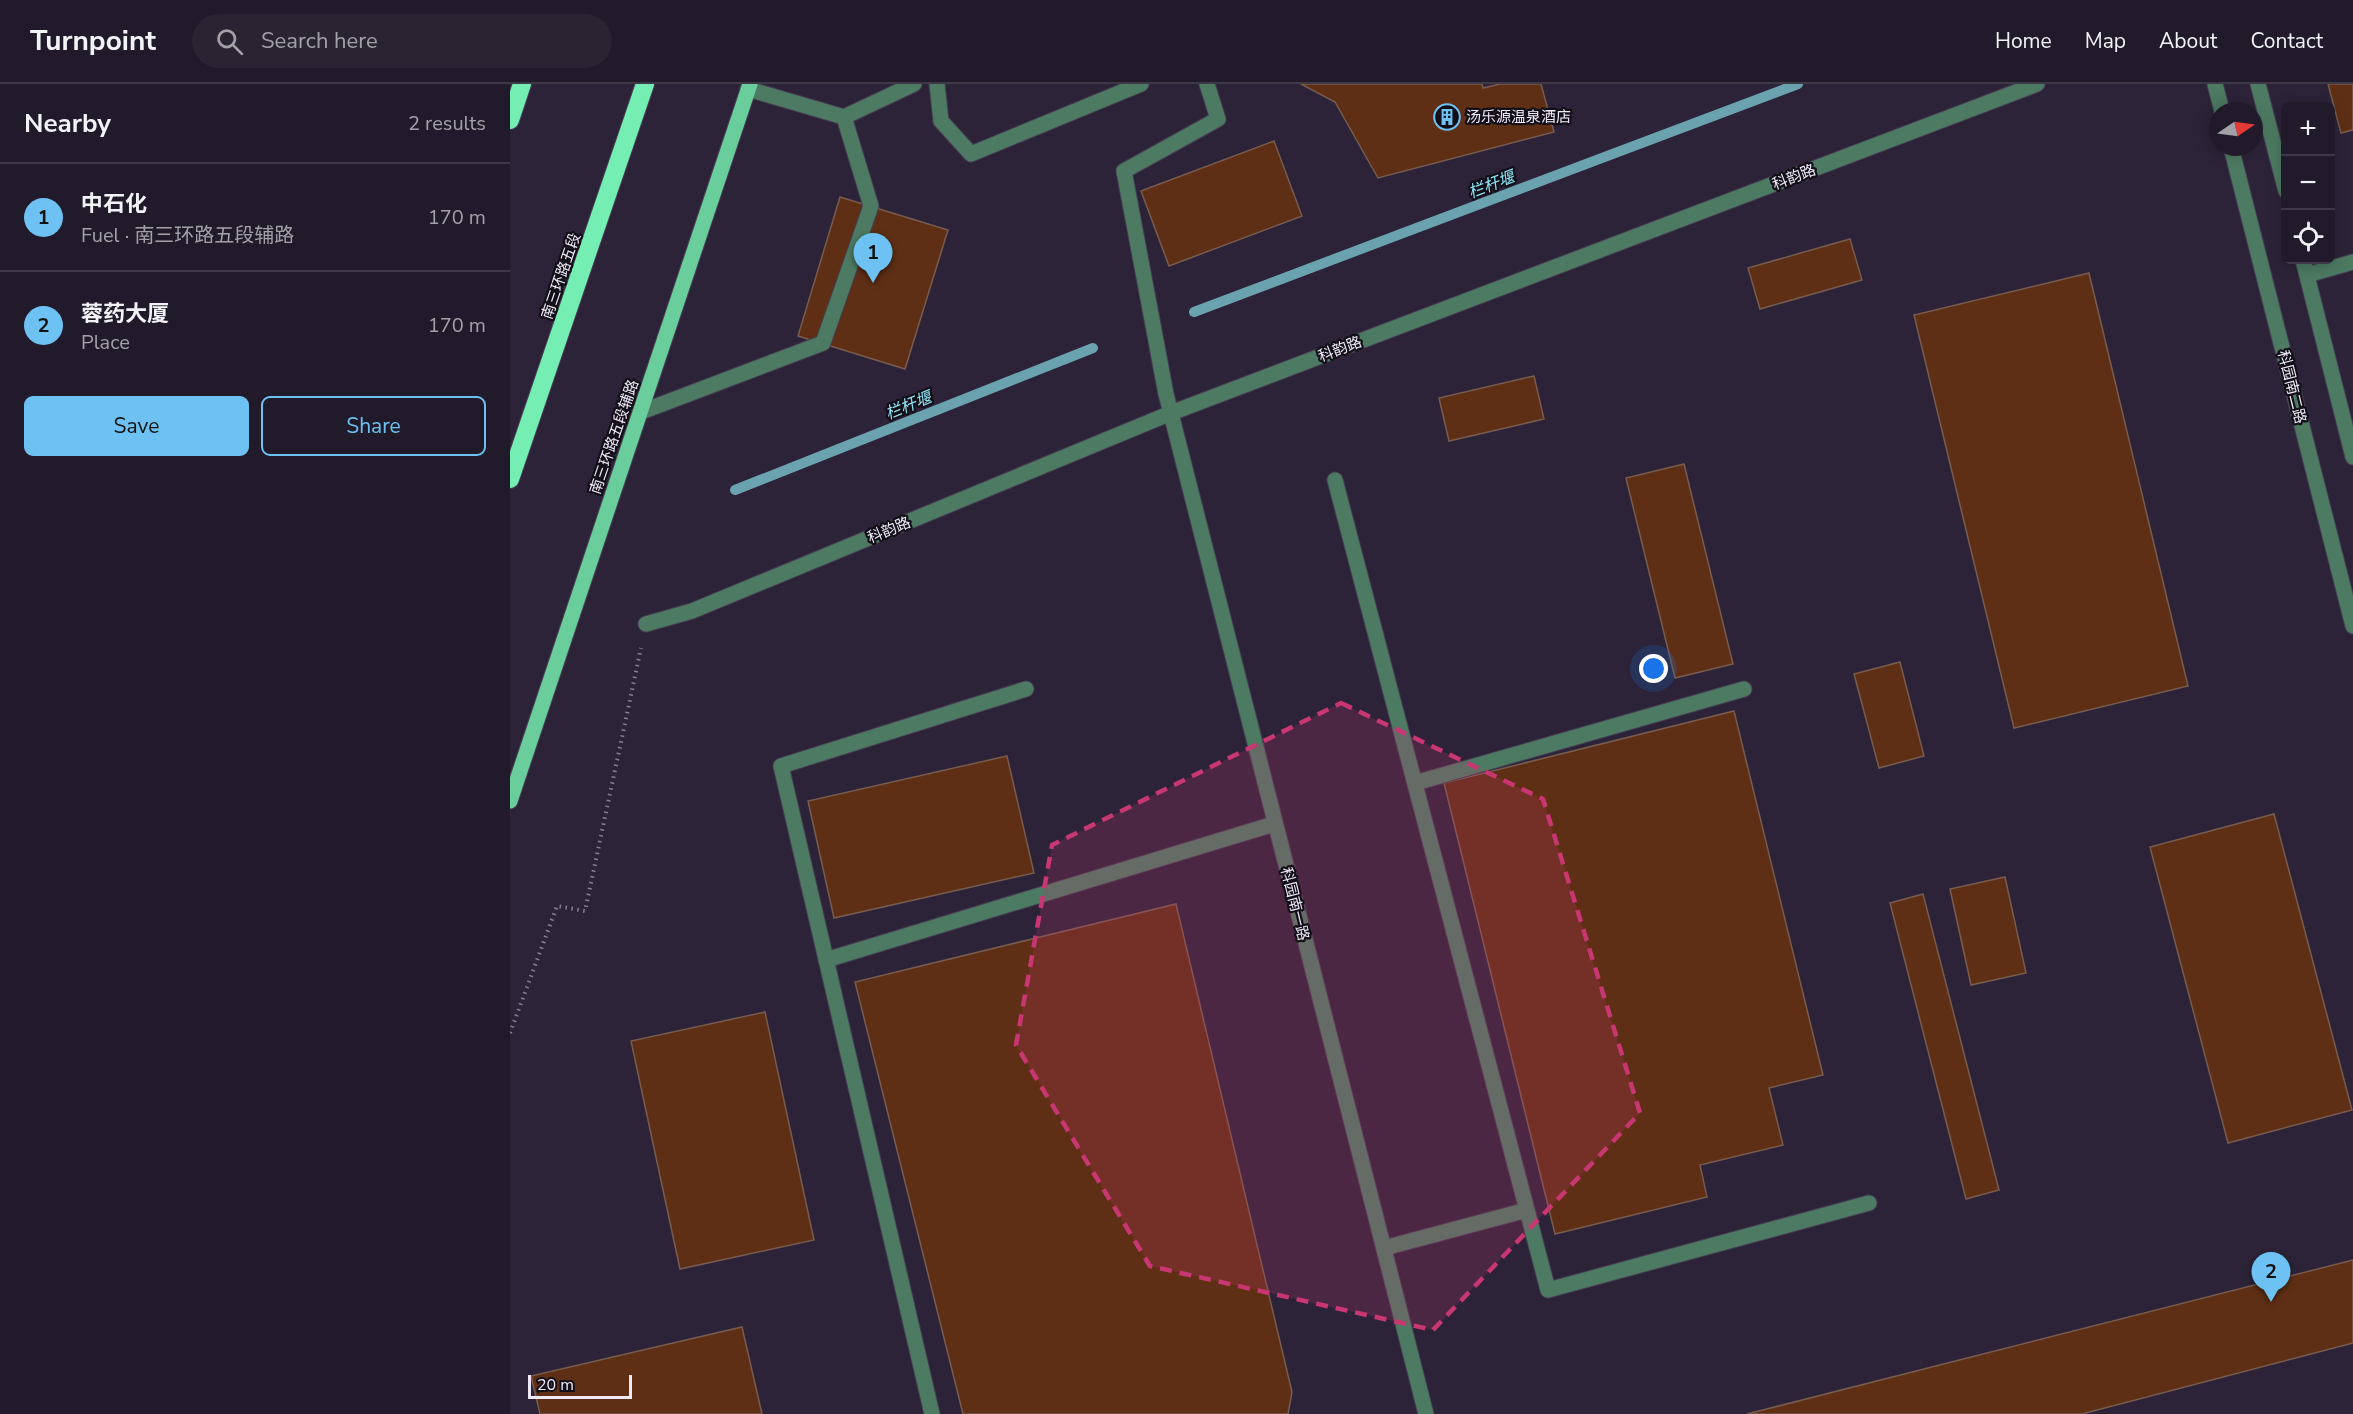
<!DOCTYPE html>
<html lang="en">
<head>
<meta charset="utf-8">
<style>
	:root { --surface:#211a2a; --page:#292332; --text:#f1f3f6; --muted:#a2a1a8; --line:#3e3847; --accent:#6dc2f3 }
	body { margin:0; font-family:"Nunito Sans","Noto Sans SC",sans-serif; background:var(--page); color:var(--text) }
	.controls { position:absolute; right:18px; top:18px; display:grid; overflow:hidden; border-radius:9px; box-shadow:0 3px 15px #0003 }
	.controls button { width:54px; height:54px; display:grid; place-items:center; padding:0; border:0; border-bottom:2px solid var(--line); background:var(--surface); color:var(--text); font:30px sans-serif }
	.compass { position:absolute; left:1699px; top:18px; width:54px; height:54px; border-radius:50%; background:var(--surface); box-shadow:0 3px 15px #0003; rotate:77deg }
	.scale { position:absolute; left:18px; bottom:15px; width:104px; box-sizing:border-box; padding-left:6px; border:3px solid #eee9f7; border-top:0; font-size:16px; line-height:21px; white-space:nowrap; color:#eee9f7; -webkit-text-stroke:4px #130f18; paint-order:stroke }
	.you { position:absolute; left:1144px; top:585px; width:21px; height:21px; margin:-15px; border:4px solid #fff; border-radius:50%; background:#1a73e8; box-shadow:0 0 0 9px #1a73e833 }
	.badge { display:grid; place-items:center; width:39px; height:39px; border-radius:50%; background:var(--accent); color:#111; font-size:20px; font-weight:700 }
	.pin { position:absolute; translate:-50% -50px; filter:drop-shadow(0 2px 3px #0008) }
	.pin::after { content:''; position:absolute; top:32px; width:21px; height:18px; background:inherit; clip-path:polygon(0 0,100% 0,50% 100%) }
	.list { margin:0; padding:0; list-style:none }
	h2 { display:flex; justify-content:space-between; align-items:center; height:78px; margin:0; padding:0 24px; font-size:26px }
	h2 small { font-size:20px; font-weight:400; color:var(--muted) }
	.list li { display:grid; grid-template-columns:39px 1fr auto; gap:18px; align-items:center; box-sizing:border-box; height:108px; padding:0 24px; border-top:2px solid var(--line) }
	.list b { display:block; font-size:22px; white-space:nowrap }
	.list p { margin:0; font-size:20px; white-space:nowrap; color:var(--muted) }
	.list em { font-size:20px; font-style:normal; color:var(--muted) }
	.actions { display:flex; gap:12px; padding:18px 24px }
	.actions a { flex:1; padding:14px 0; border:2px solid var(--accent); border-radius:9px; text-align:center; font-size:21px; color:var(--accent) }
	.actions .main { background:var(--accent); color:#111 }
	.icon { flex:none; width:33px; height:33px; fill:none; stroke:currentColor; stroke-width:2; stroke-linecap:round; stroke-linejoin:round }
	.map { position:relative; flex:none; width:1843px; height:1330px; overflow:hidden }
	header { display:flex; align-items:center; gap:36px; box-sizing:border-box; height:84px; padding:0 30px; background:var(--surface); border-bottom:2px solid var(--line) }
	header strong { font-size:28px }
	nav { display:flex; gap:33px; margin-inline-start:auto; font-size:21px }
	.search { width:420px; height:54px; background:var(--page); display:flex; align-items:center; gap:15px; box-sizing:border-box; padding:0 21px; border-radius:33px; color:var(--muted); font-size:22px }
	main { display:flex }
	aside { flex:1; background:var(--surface) }
	.map>svg:first-child { display:block }
</style>
</head>
<body>
<header>
<strong>Turnpoint</strong>
<div class="search"><svg class="icon" aria-label="search" viewBox="0 0 24 24"><circle cx="10" cy="10" r="6"/><path d="M15 15l6 6"/></svg>Search here</div>
<nav><a>Home</a><a>Map</a><a>About</a><a>Contact</a></nav>
</header>
<main>
<aside>
<h2>Nearby<small>2 results</small></h2>
<ul class="list">
<li><span class="badge">1</span><div><b>中石化</b><p>Fuel · 南三环路五段辅路</p></div><em>170 m</em></li>
<li><span class="badge">2</span><div><b>蓉药大厦</b><p>Place</p></div><em>170 m</em></li>
</ul>
<div class="actions"><a class="main">Save</a><a>Share</a></div>
</aside>
<div class="map">
<svg width="1843" height="1330" viewBox="0 0 1843 1330">
	<rect width="100%" height="100%" fill="#2c2338"/>
	<g fill="none" stroke-linecap="round" stroke-linejoin="round">
		<path stroke="#6ba2b0" stroke-width="10" d="M 684,228 L 1288,0
			M 225,406 L 583,264"/>
	</g>
	<path fill="#5f2f15" stroke="#775c4f" stroke-width="1.5" d="M 791,0 L 972,0 L 973,4 L 990,0 L 1031,0 L 1044,48 L 868,94 L 825,18 Z
		M 1818,0 L 1843,0 L 1843,46 L 1831,49 Z
		M 764,57 L 792,132 L 659,182 L 631,107 Z
		M 330,113 L 438,146 L 395,285 L 288,252 Z
		M 1340,155 L 1352,196 L 1250,225 L 1238,184 Z
		M 1579,189 L 1678,602 L 1504,644 L 1404,231 Z
		M 1024,292 L 1034,335 L 939,357 L 929,314 Z
		M 1174,380 L 1223,580 L 1165,594 L 1116,394 Z
		M 1390,578 L 1414,672 L 1369,684 L 1344,590 Z
		M 1224,627 L 1313,991 L 1259,1004 L 1273,1061 L 1190,1081 L 1197,1113 L 1045,1150 L 934,699 Z
		M 497,672 L 524,789 L 324,834 L 298,717 Z
		M 1764,730 L 1842,1026 L 1718,1059 L 1640,763 Z
		M 1495,793 L 1516,889 L 1461,901 L 1440,805 Z
		M 1413,810 L 1489,1106 L 1456,1115 L 1380,819 Z
		M 666,820 L 782,1308 L 778,1330 L 453,1330 L 345,898 Z
		M 255,928 L 304,1156 L 170,1185 L 121,957 Z
		M 1843,1176 L 1843,1259 L 1572,1330 L 1237,1330 Z
		M 232,1243 L 252,1330 L 30,1330 L 21,1292 Z"/>
	<g fill="none" stroke-linecap="round" stroke-linejoin="round">
		<g stroke="#473f53" stroke-width="17">
			<path id="minor" d="M 427,0 L 431,37 L 461,70 L 631,0
				M 697,0 L 708,35 L 614,87 L 656,310 L 916,1330
				M 1705,0 L 1712,27
				M 1748,0 L 1776,107
				M 238,5 L 334,33 L 404,0
				M 1721,63 L 1843,542
				M 1793,176 L 1843,373
				M 1797,191 L 1843,178
				M 131,328 L 313,259 L 361,122 L 334,33
				M 825,396 L 1017,1126 L 874,1164
				M 136,540 L 182,527 L 661,329 L 1527,0
				M 905,699 L 1234,605
				M 316,876 L 764,740
				M 1017,1126 L 1038,1206 L 1359,1119
				M 422,1330 L 271,682 L 516,605"/>
		</g>
		<g stroke="#473f53" stroke-width="17">
			<path id="major" d="M 0,717 L 240,0"/>
		</g>
		<g stroke="#473f53" stroke-width="20">
			<path id="highway" d="M 0,36 L 12,0
				M 0,395 L 135,0"/>
		</g>
		<path stroke="#867f90" stroke-width="4" stroke-dasharray="1.5 4.5" stroke-linecap="butt" d="M 0,949 L 47,822 L 75,827 L 131,564"/>
		<use href="#minor" stroke="#4d7a62" stroke-width="15"/>
		<use href="#major" stroke="#6acd9c" stroke-width="15"/>
		<use href="#highway" stroke="#74eeb3" stroke-width="18"/>
	</g>
	<path fill="#c93772" fill-opacity="0.2" stroke="#c93772" stroke-width="4.5" stroke-dasharray="12 8" stroke-linejoin="round" d="M 831,619 L 1033,715 L 1130,1029 L 923,1246 L 640,1182 L 506,961 L 542,761 Z"/>
	<defs>
		<g id="building-ring" transform="scale(1.35)"><circle r="9.5" fill="#130f18" stroke="#6dc2f3" stroke-width="1.5"/><path d="M-4-6H4V6H1V3H-1V6H-4ZM-2.5-4.3h1.7v1.8h-1.7ZM.8-4.3h1.7v1.8H.8ZM-2.5-1h1.7V.8h-1.7ZM.8-1h1.7V.8H.8Z" fill="#6dc2f3"/></g>
	</defs>
	<g fill-rule="evenodd">
		<use href="#building-ring" x="937" y="33"/>
	</g>
	<g text-anchor="middle" stroke-width="4.5" stroke-linejoin="round" paint-order="stroke">
		<g font-size="15" fill="#eee9f7" stroke="#130f18" text-anchor="start">
			<text x="956" y="38">汤乐源温泉酒店</text>
		</g>
		<g font-size="15" fill="#eee9f7" stroke="#130f18">
			<text transform="translate(1284 93) rotate(-21)" y="5">科韵路</text>
			<text transform="translate(51 192) rotate(-71)" y="5">南三环路五段</text>
			<text transform="translate(830 265) rotate(-21)" y="5">科韵路</text>
			<text transform="translate(1782 303) rotate(76)" y="5">科园南二路</text>
			<text transform="translate(104 353) rotate(-71)" y="5">南三环路五段辅路</text>
			<text transform="translate(379 446) rotate(-22)" y="5">科韵路</text>
			<text transform="translate(785 820) rotate(76)" y="5">科园南一路</text>
		</g>
		<g font-size="16" font-style="italic" fill="#8fe7f7" stroke="#130f18">
			<text transform="translate(981 100) rotate(-21)" y="6">栏杆堰</text>
			<text transform="translate(398 321) rotate(-22)" y="6">栏杆堰</text>
		</g>
	</g>
</svg>
<div class="controls">
<button>+</button>
<button>−</button>
<button><svg class="icon" aria-label="locate" viewBox="0 0 24 24"><circle cx="12" cy="12" r="6"/><path d="M12 2v4M12 18v4M2 12h4M18 12h4"/></svg></button>
</div>
<svg class="compass" viewBox="-18 -18 36 36"><path d="M0-13l5 13h-10z" fill="#e53935"/><path d="M0 13l5-13h-10z" fill="#a2a1a8"/></svg>
<div class="scale">20 m</div>
<div class="you"></div>
<div class="pin badge" style="left:363px;top:199px">1</div>
<div class="pin badge" style="left:1761px;top:1218px">2</div>
</div>
</main>
</body>
</html>
